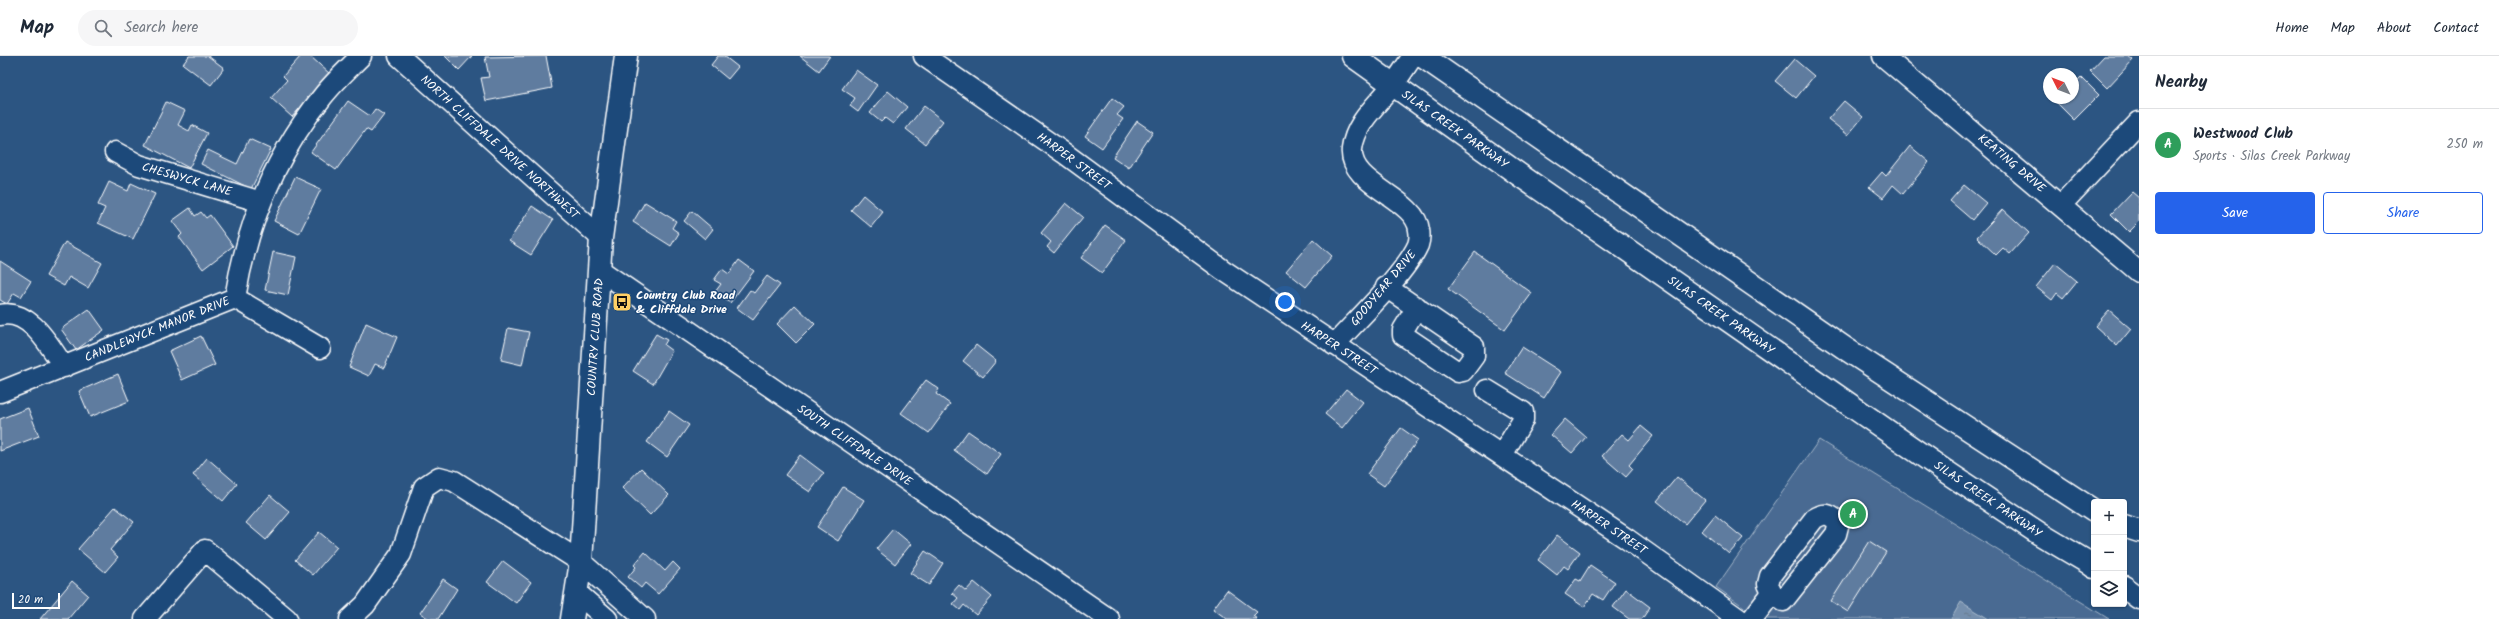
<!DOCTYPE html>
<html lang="en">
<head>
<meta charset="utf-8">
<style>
	:root { --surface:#fff; --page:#f6f6f7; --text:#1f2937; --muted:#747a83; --line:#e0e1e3; --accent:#2563eb }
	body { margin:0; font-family:Kalam,sans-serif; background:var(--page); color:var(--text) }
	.controls { position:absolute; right:12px; bottom:12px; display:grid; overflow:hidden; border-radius:4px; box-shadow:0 1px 3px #0004 }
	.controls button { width:36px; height:36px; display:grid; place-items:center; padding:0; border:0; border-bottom:1px solid var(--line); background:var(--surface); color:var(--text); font:20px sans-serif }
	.compass { position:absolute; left:2043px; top:12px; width:36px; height:36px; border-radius:50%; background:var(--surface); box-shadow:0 1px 3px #0004; rotate:312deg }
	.scale { position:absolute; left:12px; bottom:10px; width:48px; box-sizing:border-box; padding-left:4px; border:2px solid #fff; border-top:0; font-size:11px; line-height:14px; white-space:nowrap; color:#fff; -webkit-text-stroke:3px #1f4a7a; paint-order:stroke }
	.you { position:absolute; left:1285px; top:246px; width:14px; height:14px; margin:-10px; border:3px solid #fff; border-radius:50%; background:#1a73e8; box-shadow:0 0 0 6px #1a73e833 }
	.badge { display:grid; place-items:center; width:26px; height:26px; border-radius:50%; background:var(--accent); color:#fff; font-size:13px; font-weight:700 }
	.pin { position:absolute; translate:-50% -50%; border:2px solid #fff; box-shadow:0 1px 4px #0006 }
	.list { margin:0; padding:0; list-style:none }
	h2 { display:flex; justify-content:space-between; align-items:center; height:52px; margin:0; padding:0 16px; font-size:17px }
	h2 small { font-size:13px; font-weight:400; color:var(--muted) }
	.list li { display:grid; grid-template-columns:26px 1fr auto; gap:12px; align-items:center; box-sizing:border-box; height:72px; padding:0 16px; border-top:1px solid var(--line) }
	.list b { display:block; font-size:15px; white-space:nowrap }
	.list p { margin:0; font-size:13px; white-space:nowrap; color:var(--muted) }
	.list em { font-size:13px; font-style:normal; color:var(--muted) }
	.actions { display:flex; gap:8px; padding:12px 16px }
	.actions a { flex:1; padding:9px 0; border:1px solid var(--accent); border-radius:4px; text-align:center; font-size:14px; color:var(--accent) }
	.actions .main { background:var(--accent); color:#fff }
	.icon { flex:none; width:22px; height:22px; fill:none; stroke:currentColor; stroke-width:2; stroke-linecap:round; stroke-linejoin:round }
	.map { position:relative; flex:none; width:2139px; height:563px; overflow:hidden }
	header { display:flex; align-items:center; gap:24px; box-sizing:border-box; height:56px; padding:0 20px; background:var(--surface); border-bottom:1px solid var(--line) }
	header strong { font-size:19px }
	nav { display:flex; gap:22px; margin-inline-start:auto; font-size:14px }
	.search { width:280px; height:36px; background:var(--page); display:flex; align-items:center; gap:10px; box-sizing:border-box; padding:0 14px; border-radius:22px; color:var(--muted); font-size:15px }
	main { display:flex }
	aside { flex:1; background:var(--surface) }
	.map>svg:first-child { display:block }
</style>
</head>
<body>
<header>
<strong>Map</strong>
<div class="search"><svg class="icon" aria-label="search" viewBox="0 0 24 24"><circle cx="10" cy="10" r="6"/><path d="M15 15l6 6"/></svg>Search here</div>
<nav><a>Home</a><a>Map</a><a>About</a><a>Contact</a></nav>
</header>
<main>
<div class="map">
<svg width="2139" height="563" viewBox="0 0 2139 563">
	<defs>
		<pattern id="water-ripples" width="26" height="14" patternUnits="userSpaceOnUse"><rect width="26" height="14" fill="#748fad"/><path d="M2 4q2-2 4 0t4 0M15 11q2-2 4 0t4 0" fill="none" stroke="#66788b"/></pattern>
	</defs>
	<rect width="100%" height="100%" fill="#2c5582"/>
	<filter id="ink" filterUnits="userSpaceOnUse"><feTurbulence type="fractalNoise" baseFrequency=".025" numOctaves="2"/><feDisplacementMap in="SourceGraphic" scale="8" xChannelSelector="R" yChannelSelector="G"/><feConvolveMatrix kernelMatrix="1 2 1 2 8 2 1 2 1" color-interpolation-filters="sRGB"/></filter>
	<g filter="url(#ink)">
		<path fill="#486b92" stroke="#a4b5c8" d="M 1819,384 L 2109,563 L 1761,563 L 1716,531 Z"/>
		<path fill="url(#water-ripples)" stroke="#acbcce" d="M 1961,546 L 1989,563 L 1951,563 Z"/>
		<path fill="#5e7c9f" stroke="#fff" d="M 189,0 L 208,0 L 224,12 L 211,29 L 183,8 Z
			M 301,0 L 310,0 L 330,18 L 292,61 L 271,42 L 287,24 L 283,20 Z
			M 445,0 L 472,0 L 459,14 Z
			M 546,0 L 552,32 L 486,45 L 481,22 L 489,21 L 485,1 Z
			M 718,0 L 724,0 L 738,11 L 728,23 L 711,9 Z
			M 800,0 L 830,0 L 819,15 Z
			M 2104,0 L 2128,0 L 2133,4 L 2107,32 L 2090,15 Z
			M 1794,3 L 1814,20 L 1796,42 L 1775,25 Z
			M 856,14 L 877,29 L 858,56 L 850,50 L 855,42 L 842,33 Z
			M 2081,21 L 2099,39 L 2074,64 L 2056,46 L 2060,42 L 2073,42 L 2073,29 Z
			M 888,35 L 907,51 L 893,68 L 885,62 L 881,66 L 870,57 Z
			M 1112,42 L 1124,51 L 1117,59 L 1123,63 L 1102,92 L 1085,80 Z
			M 348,45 L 370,60 L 375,53 L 384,59 L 371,76 L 366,73 L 336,114 L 311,96 Z
			M 1844,45 L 1863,61 L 1848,79 L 1828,63 Z
			M 166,46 L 185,55 L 178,69 L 189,75 L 192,69 L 207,77 L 189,112 L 145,89 Z
			M 924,50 L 943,65 L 925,88 L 906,73 Z
			M 1137,65 L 1153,76 L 1129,112 L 1113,101 Z
			M 249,83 L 271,93 L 251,133 L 201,108 L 208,94 L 237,108 Z
			M 1910,90 L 1929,106 L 1903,138 L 1893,129 L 1883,142 L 1869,131 L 1882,116 L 1886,120 Z
			M 295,121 L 321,133 L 299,178 L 274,165 Z
			M 109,126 L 128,135 L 131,127 L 155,138 L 133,183 L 98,167 L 105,152 L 98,149 Z
			M 1964,129 L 1986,147 L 1972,164 L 1950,145 Z
			M 2132,136 L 2139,142 L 2139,166 L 2129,176 L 2111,158 Z
			M 863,139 L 883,156 L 871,171 L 851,154 Z
			M 645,146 L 676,165 L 672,172 L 679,177 L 671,190 L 633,166 Z
			M 1066,147 L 1083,161 L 1054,197 L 1047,191 L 1051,186 L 1041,177 Z
			M 532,150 L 553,164 L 531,199 L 509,185 Z
			M 190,152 L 195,160 L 201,156 L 206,162 L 210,159 L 233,190 L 203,213 L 179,181 L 182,178 L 172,165 Z
			M 2003,153 L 2029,177 L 2010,198 L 2003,192 L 1996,199 L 1977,181 Z
			M 692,155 L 713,173 L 705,183 L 684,165 Z
			M 1105,169 L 1126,184 L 1102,217 L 1081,202 Z
			M 1313,183 L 1332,200 L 1306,231 L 1286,215 Z
			M 65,186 L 102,207 L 88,232 L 69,221 L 64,230 L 46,220 Z
			M 273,196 L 296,201 L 288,239 L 265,234 Z
			M 1475,196 L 1532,237 L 1505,274 L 1448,233 Z
			M 739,204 L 754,215 L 730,247 L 715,236 L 721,228 L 714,224 L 722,213 L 729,218 Z
			M 0,205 L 31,225 L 21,241 L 14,237 L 7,248 L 0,244 Z
			M 2055,207 L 2077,225 L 2063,242 L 2057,237 L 2052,244 L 2036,231 Z
			M 767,220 L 780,229 L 753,264 L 737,252 L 750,234 L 754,237 Z
			M 795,249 L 815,268 L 796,287 L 777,268 Z
			M 89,253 L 104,274 L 76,294 L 61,273 Z
			M 2109,254 L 2131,273 L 2117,290 L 2095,270 Z
			M 366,267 L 397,281 L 384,312 L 375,308 L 369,320 L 349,311 Z
			M 508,272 L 529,276 L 522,309 L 501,304 Z
			M 656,278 L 667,284 L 664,289 L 672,295 L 653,328 L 633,315 Z
			M 201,280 L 215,309 L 182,324 L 169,295 Z
			M 976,289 L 996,305 L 983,321 L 963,305 Z
			M 1522,291 L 1561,316 L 1544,342 L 1505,317 Z
			M 118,318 L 129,345 L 90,361 L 79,335 Z
			M 926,324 L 939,333 L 936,338 L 950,348 L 929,377 L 901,357 Z
			M 1346,333 L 1363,346 L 1342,372 L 1325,358 Z
			M 28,352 L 39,380 L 0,395 L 0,363 Z
			M 669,355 L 689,369 L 667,401 L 647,386 Z
			M 1565,363 L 1586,381 L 1572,397 L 1551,379 Z
			M 1641,370 L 1653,380 L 1629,409 L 1633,413 L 1626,421 L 1602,400 L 1622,378 L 1629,384 Z
			M 1401,372 L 1418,384 L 1384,430 L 1367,418 Z
			M 968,375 L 1001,398 L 987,418 L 954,394 Z
			M 800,399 L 824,417 L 810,436 L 785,419 Z
			M 207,402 L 237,428 L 223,445 L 193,419 Z
			M 641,412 L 669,439 L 650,459 L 622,432 Z
			M 1677,421 L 1705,444 L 1685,468 L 1657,445 Z
			M 843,431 L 864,444 L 838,485 L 817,471 Z
			M 270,439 L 290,456 L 266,484 L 246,467 Z
			M 115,451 L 134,466 L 110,494 L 118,501 L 105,516 L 78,493 Z
			M 1715,459 L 1743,482 L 1729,498 L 1702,475 Z
			M 893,473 L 911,488 L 895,508 L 876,493 Z
			M 319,476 L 337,491 L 313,519 L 295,504 Z
			M 1557,479 L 1580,496 L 1568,513 L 1564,510 L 1557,519 L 1538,504 Z
			M 1869,485 L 1886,496 L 1848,556 L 1831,545 Z
			M 925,495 L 943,507 L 929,529 L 910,517 Z
			M 645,496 L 665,515 L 673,506 L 680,513 L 658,538 L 645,527 L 641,532 L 628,521 L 636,511 L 634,509 Z
			M 503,505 L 531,526 L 516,547 L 487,526 Z
			M 1590,509 L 1615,526 L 1603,544 L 1593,538 L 1584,551 L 1565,538 L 1576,523 L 1580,525 Z
			M 443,523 L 457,533 L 438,563 L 429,563 L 420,557 Z
			M 72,525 L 88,539 L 68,563 L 40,563 Z
			M 974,526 L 992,541 L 976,559 L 964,549 L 960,554 L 953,548 L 958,542 L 952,537 L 959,529 L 966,535 Z
			M 1626,533 L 1650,551 L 1642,563 L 1629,563 L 1613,551 Z
			M 1227,534 L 1257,556 L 1253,560 L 1257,563 L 1227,563 L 1213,553 Z"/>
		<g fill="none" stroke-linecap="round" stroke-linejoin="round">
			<g stroke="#fff" stroke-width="23">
				<path id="minor" d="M 399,0 L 601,182
					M 924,0 L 1064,97 L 1223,214 L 1627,483 L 1739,563
					M 1883,0 L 2139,216
					M 115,96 L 139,109 L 261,146
					M 2062,148 L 2139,66
					M 600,214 L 1109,563
					M 1386,231 L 1474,291 L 1474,300 L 1463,315 L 1458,316 L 1403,279 L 1403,274 L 1417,251
					M 235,242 L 320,292
					M 0,259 C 30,252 50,291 64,311
					M 1334,289 C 1357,264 1405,218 1418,189 C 1419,186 1420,179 1419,174 C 1416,142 1348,129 1352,93 C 1355,67 1377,49 1392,30 C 1400,20 1406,10 1413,0
					M 1487,334 L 1523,356 L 1523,364 L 1502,399
					M 0,336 L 235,242 C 247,168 276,98 323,40 C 334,26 348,13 361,0
					M 576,536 L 607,563
					M 145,563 L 205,494 L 287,563
					M 350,563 L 365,549 L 401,498 L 424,431 L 439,421 L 454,425 L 581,506 L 645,563
					M 1752,563 L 1772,537 L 1768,528 L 1770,520 L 1814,463 C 1825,456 1829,458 1839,466 L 1836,478 L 1783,545"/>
			</g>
			<g stroke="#fff" stroke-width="25">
				<path id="major" d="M 1353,0 L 1521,120 L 1945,415 L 2040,478 L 2094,510
					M 1422,0 L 1846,293 L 2094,455
					M 572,563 L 581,506 L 601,182 L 626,0"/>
			</g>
			<g stroke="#fff" stroke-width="25">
				<path id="highway" d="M 2124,470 L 2139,475
					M 2089,507 L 2094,511
					M 2124,531 L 2139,542"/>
			</g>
			<use href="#minor" stroke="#1f4a7a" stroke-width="20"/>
			<use href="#major" stroke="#1f4a7a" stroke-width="22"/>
			<use href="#highway" stroke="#1f4a7a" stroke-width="22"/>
		</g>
	</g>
	<defs>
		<g id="bus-square" transform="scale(1)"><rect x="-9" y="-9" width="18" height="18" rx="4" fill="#ffd166" stroke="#1f4a7a"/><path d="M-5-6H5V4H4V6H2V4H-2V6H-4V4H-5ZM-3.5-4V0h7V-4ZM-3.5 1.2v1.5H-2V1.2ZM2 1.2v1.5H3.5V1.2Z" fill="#111"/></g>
	</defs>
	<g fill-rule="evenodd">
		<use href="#bus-square" x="622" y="246"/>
	</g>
	<g text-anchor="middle" stroke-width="3" stroke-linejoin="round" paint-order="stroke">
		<g font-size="12" fill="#fff" stroke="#1f4a7a">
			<text transform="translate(1455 73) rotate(35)" y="4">SILAS CREEK PARKWAY</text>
			<text transform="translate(500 91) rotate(42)" y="4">NORTH CLIFFDALE DRIVE NORTHWEST</text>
			<text transform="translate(1074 105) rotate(36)" y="4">HARPER STREET</text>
			<text transform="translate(2012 107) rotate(40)" y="4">KEATING DRIVE</text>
			<text transform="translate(187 123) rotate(16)" y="4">CHESWYCK LANE</text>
			<text transform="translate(1383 232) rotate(-50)" y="4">GOODYEAR DRIVE</text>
			<text transform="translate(1721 259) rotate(35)" y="4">SILAS CREEK PARKWAY</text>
			<text transform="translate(157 273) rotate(-22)" y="4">CANDLEWYCK MANOR DRIVE</text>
			<text transform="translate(595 281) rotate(-86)" y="4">COUNTRY CLUB ROAD</text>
			<text transform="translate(1339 292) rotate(33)" y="4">HARPER STREET</text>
			<text transform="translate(855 389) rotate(34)" y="4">SOUTH CLIFFDALE DRIVE</text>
			<text transform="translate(1988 443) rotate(34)" y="4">SILAS CREEK PARKWAY</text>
			<text transform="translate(1609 471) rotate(34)" y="4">HARPER STREET</text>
		</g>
		<g font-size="12" font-weight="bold" fill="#fff" stroke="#1f4a7a" text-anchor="start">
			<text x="636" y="243">Country Club Road<tspan x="636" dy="14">&amp; Cliffdale Drive</tspan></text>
		</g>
	</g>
</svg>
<div class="controls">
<button>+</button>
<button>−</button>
<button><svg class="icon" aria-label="layers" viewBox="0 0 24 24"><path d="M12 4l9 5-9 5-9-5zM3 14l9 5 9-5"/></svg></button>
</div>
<svg class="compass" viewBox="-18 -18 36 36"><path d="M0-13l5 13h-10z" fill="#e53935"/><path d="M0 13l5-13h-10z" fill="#747a83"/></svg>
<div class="scale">20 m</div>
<div class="you"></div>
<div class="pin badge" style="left:1853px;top:458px;background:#2e9e5b">A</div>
</div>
<aside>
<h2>Nearby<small></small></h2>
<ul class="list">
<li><span class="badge" style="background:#2e9e5b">A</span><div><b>Westwood Club</b><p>Sports · Silas Creek Parkway</p></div><em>250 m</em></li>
</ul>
<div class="actions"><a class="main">Save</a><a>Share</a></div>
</aside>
</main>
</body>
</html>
